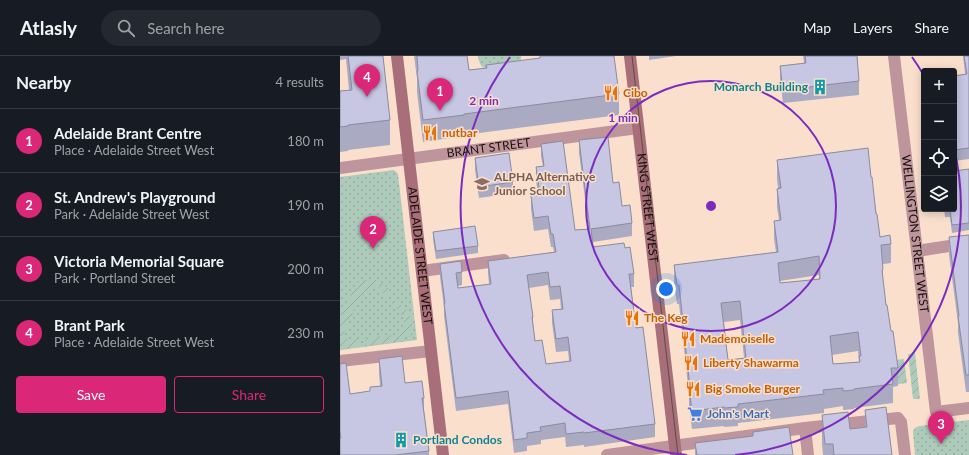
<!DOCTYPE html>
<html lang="en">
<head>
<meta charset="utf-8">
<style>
	:root { --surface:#171b24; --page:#242831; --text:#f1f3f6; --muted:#9ea1a6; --line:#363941; --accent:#db2777 }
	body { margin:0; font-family:Lato,sans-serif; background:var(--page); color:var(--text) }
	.controls { position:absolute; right:12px; top:12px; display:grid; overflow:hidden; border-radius:4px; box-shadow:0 2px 10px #0003 }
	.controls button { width:36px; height:36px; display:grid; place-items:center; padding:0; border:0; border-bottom:1px solid var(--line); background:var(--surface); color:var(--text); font:20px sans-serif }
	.you { position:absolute; left:326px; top:233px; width:14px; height:14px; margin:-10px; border:3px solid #fff; border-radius:50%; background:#1a73e8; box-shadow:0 0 0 6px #1a73e833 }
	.badge { display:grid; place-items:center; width:26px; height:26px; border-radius:50%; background:var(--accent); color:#fff; font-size:13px; font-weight:700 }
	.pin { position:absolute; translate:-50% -33px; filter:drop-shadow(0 1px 2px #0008) }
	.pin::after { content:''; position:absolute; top:21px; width:14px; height:12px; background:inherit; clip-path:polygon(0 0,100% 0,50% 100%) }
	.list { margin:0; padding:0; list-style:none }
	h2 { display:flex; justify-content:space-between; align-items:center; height:52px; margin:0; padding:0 16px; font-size:17px }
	h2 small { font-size:13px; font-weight:400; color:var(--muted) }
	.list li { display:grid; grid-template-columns:26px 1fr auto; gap:12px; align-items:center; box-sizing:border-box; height:64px; padding:0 16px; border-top:1px solid var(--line) }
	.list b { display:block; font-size:15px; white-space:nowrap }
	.list p { margin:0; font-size:13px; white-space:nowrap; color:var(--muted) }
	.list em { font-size:13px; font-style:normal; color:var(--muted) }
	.actions { display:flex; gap:8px; padding:12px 16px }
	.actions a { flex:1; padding:9px 0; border:1px solid var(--accent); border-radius:4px; text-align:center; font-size:14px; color:var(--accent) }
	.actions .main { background:var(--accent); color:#fff }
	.icon { flex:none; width:22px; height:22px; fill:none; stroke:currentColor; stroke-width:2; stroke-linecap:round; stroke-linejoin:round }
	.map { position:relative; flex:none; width:629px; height:399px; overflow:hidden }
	header { display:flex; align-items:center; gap:24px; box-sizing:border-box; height:56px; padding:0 20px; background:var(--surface); border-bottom:1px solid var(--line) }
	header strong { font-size:19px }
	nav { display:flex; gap:22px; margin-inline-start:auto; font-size:14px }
	.search { width:280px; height:36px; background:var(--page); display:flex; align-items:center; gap:10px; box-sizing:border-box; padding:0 14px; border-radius:22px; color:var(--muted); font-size:15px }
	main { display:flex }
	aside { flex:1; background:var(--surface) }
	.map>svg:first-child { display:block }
</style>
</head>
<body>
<header>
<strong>Atlasly</strong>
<div class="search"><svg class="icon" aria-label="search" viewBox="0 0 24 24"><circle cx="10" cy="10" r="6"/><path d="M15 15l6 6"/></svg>Search here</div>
<nav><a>Map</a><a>Layers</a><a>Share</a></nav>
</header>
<main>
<aside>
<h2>Nearby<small>4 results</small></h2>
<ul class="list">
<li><span class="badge">1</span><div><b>Adelaide Brant Centre</b><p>Place · Adelaide Street West</p></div><em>180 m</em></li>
<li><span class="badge">2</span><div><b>St. Andrew's Playground</b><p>Park · Adelaide Street West</p></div><em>190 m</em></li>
<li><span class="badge">3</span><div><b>Victoria Memorial Square</b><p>Park · Portland Street</p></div><em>200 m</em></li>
<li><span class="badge">4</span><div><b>Brant Park</b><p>Place · Adelaide Street West</p></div><em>230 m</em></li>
</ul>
<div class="actions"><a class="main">Save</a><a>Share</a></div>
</aside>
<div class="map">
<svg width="629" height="399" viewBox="0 0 629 399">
	<defs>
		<pattern id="park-dots" width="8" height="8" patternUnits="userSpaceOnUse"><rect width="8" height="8" fill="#adcaba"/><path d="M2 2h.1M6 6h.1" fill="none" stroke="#94ac9e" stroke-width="1.8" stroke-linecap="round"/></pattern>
		<pattern id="garden-furrows" width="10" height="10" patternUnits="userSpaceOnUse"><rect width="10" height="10" fill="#adcaba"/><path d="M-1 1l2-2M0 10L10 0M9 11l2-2" fill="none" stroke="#94ac9e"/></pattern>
	</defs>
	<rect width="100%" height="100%" fill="#fae0cc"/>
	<path fill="url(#park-dots)" d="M 138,0 L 181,0 L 181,3 L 178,8 C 171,10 165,11 158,12 C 146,14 140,14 138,0 Z
		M 54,114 L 58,118 L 77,284 L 0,294 L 0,121 Z
		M 629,364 L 629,399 L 575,399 L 573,376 C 574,372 576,371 580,370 Z"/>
	<path fill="url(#garden-furrows)" d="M 25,224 C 37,223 42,225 50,235 L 50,237 L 46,240 L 38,231 C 32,232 26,234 21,239 L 3,279 C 6,286 13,283 19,283 L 19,291 L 0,294 L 0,263 L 16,227 L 18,226 Z
		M 57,244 L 71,261 L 73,277 L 72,279 L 57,281 L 57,286 L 26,290 L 25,282 L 61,278 C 66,274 65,266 62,260 C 60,256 55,251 52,247 Z
		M 575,297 L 580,343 L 573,343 L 568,298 Z
		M 564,303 L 567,327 L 558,328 L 555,304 Z"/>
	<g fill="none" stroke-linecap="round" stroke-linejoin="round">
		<g stroke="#be959c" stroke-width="12">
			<path id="s1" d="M 0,112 L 298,72"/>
			<path d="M 577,195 L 629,187"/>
			<path d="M 82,215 L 164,204"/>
			<path d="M 0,305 L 91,295"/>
			<path d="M 465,372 L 468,399"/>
			<path d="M 267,399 L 465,372 L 558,362 L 561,366 L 565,399"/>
		</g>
		<path stroke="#be959c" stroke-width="12" id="s2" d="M 554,0 L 596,356 L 629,352"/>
		<g stroke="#a86e79" stroke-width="12">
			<path id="s3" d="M 57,0 L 103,399"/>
			<path id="s4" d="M 290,0 L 336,399"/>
		</g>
		<path stroke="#5b4e43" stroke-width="1" d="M 292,0 L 338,399"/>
	</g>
	<path fill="#abaac3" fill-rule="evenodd" d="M 0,0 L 43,0 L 50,64 L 50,89 L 8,94 L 8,95 L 0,96 L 0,35 L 9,34 L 6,3 L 0,4 Z
		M 74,0 L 127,0 L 129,14 L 146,12 L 146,9 L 279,38 L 279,59 L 124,79 L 124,80 L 83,86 L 77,36 L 77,22 Z
		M 309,0 L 336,0 L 309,4 Z
		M 463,0 L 517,0 L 519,25 L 519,39 L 443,47 L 440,23 L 440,10 L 464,7 Z
		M 623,0 L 629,0 L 629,103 L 614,105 L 614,20 L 625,18 Z
		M 239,84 L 273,127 L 282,150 L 292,167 L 292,180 L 253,186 L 253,191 L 285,192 L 294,218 L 294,231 L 291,231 L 296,272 L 315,368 L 315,381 L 244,391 L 244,389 L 226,391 L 225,381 L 201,384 L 201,388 L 187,390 L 187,395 L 174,397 L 168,348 L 116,355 L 104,260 L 104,251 L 100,221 L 100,208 L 122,216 L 122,229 L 118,230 L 118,232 L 149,228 L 148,218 L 148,205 L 214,196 L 213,191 L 211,191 L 208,173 L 194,175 L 191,153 L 191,140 L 198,139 L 196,125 L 196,111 L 203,110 L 201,101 L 201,88 L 235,174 L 249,173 L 239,97 ZM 208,229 L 210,244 L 220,243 L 221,253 L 212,254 L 212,267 L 216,296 L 228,295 L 229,305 L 206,308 L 195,285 L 193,268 L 193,261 L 189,232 Z
		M 135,102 L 173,126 L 173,137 L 139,142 L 135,114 Z
		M 437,104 L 531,121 L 540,181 L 551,188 L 551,207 L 543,208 L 543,226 L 546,249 L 558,312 L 558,330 L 553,331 L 553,347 L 514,352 L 514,353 L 503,354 L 503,350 L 484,353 L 484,357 L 398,367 L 398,370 L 384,371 L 384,370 L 352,373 L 349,351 L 349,339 L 339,248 L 337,248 L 334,228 L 334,209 L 436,196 L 434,183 L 434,165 L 439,164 L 437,151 L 437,133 L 438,132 L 437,123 ZM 479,219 L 479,223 L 440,227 L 440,225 ZM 400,264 L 404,302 L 388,304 L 384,266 ZM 518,295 L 519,306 L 493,308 L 492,299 Z
		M 629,113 L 629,174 L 612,177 L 610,161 L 605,161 L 604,153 L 614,153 Z
		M 93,176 L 138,190 L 138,197 L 96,203 L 93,183 Z
		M 629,179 L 629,336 L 626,336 L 618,277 L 618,267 L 609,199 L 609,181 Z
		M 39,303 L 65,327 L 84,342 L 84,354 L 89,395 L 89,399 L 0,399 L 0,308 L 10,338 L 30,335 L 30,331 L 40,330 L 39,317 Z
		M 525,354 L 552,399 L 483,399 L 482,388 L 482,359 L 510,373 L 525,371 Z
		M 413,376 L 453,399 L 355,399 L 355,387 L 413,380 Z"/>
	<path fill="#c7c6e3" stroke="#8b8b9f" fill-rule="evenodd" d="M 8,0 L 43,0 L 50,64 L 8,69 L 8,70 L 0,71 L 0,35 L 12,34 Z
		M 77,0 L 127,0 L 129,14 L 147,12 L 146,9 L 200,2 L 200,0 L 274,0 L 279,38 L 124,58 L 124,59 L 83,64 L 77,15 L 78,15 Z
		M 465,0 L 517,0 L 519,25 L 443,34 L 440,10 L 466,7 Z
		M 624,0 L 629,0 L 629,92 L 614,94 L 614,20 L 627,18 Z
		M 268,81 L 273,127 L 279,126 L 282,150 L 290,149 L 292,167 L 251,173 L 253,191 L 284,187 L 285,192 L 290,191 L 294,218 L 289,218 L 296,272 L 303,271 L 315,368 L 244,377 L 244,376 L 226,378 L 225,367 L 200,371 L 201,375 L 187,377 L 187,382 L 174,384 L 168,335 L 116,342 L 104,247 L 105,247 L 100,208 L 121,205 L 122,216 L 116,217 L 118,232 L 151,228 L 148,205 L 216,196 L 213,178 L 211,178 L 208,160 L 194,162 L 191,140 L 200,138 L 196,111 L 204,110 L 201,88 L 223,85 L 235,174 L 250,173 L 239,84 ZM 208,216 L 210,231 L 220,230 L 223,253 L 212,254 L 216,283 L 228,281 L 231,305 L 206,308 L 202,284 L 195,285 L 192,261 L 193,261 L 187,219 Z
		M 528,92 L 531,121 L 532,121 L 536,158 L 537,158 L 540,181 L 550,179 L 551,188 L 541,189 L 543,213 L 542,214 L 546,249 L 547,249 L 551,275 L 553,275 L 558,312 L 551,312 L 553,328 L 514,333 L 514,334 L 503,335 L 503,332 L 483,334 L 484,338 L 398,348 L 398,351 L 384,352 L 384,351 L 352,355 L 349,332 L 350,332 L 339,229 L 337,229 L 334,209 L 438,196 L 434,165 L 441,164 L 437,133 L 441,132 L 437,104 ZM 479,200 L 480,223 L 440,227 L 438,207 ZM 400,245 L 406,302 L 388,304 L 381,247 ZM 518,276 L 521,300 L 519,300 L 520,306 L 493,308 L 490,280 Z
		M 169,97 L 173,126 L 139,131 L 135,102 Z
		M 629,113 L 629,167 L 612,169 L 610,153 L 614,153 L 614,115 Z
		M 135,170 L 138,190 L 96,195 L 93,176 Z
		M 629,179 L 629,319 L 626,319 L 618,260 L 619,260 L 609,181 Z
		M 62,300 L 65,327 L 82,325 L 84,342 L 82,342 L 89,395 L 55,399 L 0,399 L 0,382 L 1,382 L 0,375 L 0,308 L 6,307 L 10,338 L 30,335 L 30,331 L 42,330 L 39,303 Z
		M 546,351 L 552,399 L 494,399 L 493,388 L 485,388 L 482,359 L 508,356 L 510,373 L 527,371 L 525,354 Z
		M 449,371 L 453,399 L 357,399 L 355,387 L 413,380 L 413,376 Z"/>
	<g fill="none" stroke="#7b2cbf" stroke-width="2">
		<circle cx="371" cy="150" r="125"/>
		<path d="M347 399A250 250 0 0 1 170 1M572 1A250 250 0 0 1 583 18M614 92A250 250 0 0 1 395 399"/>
	</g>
	<defs>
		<g id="building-bare" transform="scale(1.2)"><path d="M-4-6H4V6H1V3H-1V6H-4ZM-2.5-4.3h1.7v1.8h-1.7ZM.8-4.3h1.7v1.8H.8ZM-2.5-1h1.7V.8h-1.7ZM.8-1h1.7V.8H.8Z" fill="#0f9aa8" stroke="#fae0cc" stroke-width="2.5" paint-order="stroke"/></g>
		<g id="restaurant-bare" transform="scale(1.2)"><path d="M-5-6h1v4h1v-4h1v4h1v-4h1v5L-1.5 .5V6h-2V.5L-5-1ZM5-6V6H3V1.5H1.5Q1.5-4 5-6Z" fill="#e8710a" stroke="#fae0cc" stroke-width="2.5" paint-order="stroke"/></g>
		<g id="school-bare" transform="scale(1.2)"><path d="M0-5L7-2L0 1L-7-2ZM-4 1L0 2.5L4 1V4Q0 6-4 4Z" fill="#8d6e63" stroke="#fae0cc" stroke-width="2.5" paint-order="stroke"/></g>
		<g id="supermarket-bare" transform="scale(1.2)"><path d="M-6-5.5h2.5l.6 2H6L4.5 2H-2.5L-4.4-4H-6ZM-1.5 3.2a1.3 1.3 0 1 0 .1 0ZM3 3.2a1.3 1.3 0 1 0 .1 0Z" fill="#3f7fe0" stroke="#fae0cc" stroke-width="2.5" paint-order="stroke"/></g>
	</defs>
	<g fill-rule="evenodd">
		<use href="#building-bare" x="480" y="31"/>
		<use href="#restaurant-bare" x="271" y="37"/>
		<use href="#restaurant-bare" x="90" y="77"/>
		<use href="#school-bare" x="142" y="128"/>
		<use href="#restaurant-bare" x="292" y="262"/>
		<use href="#restaurant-bare" x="348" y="283"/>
		<use href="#restaurant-bare" x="351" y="307"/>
		<use href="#restaurant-bare" x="353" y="333"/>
		<use href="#supermarket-bare" x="355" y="358"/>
		<use href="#building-bare" x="61" y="384"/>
	</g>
	<g text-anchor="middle" stroke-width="3" stroke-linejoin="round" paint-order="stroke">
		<g font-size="12" font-weight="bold" fill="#0d838f" stroke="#fae0cc" text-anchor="end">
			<text x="468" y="35">Monarch Building</text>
			<text x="73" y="388" text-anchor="start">Portland Condos</text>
		</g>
		<g font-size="12" font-weight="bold" fill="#c56008" stroke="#fae0cc" text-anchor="start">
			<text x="283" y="41">Cibo</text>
			<text x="102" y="81">nutbar</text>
			<text x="304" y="266">The Keg</text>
			<text x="360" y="287">Mademoiselle</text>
			<text x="363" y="311">Liberty Shawarma</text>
			<text x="365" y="337">Big Smoke Burger</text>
		</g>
		<g font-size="12" fill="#170f08" stroke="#fae0cc">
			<text dy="4" stroke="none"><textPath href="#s1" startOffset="150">BRANT STREET</textPath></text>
			<text dy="4" stroke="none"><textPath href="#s4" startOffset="153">KING STREET WEST</textPath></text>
			<text dy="4" stroke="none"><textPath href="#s2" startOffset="179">WELLINGTON STREET WEST</textPath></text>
			<text dy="4" stroke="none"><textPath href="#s3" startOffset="201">ADELAIDE STREET WEST</textPath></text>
		</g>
		<g font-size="12" font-weight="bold" fill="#785e54" stroke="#fae0cc" text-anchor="start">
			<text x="154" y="125">ALPHA Alternative<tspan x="154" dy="14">Junior School</tspan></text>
		</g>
		<g font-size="12" font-weight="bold" fill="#366cbe" stroke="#fae0cc" text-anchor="start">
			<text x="367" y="362">John's Mart</text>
		</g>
	</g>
	<circle cx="371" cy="150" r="6" fill="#7b2cbf" stroke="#fae0cc" stroke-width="2"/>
	<g font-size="12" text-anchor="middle" font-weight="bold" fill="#7b2cbf" stroke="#fae0cc" stroke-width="3" stroke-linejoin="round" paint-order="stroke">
		<text x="144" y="49">2 min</text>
		<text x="283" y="66">1 min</text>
	</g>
</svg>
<div class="controls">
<button>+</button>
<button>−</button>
<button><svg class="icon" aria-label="locate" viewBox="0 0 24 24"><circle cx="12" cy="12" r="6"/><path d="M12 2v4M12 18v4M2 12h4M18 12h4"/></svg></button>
<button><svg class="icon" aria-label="layers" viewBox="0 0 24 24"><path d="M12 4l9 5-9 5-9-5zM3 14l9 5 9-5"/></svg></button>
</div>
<div class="you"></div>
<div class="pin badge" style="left:100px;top:55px">1</div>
<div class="pin badge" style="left:33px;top:193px">2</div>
<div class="pin badge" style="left:601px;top:388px">3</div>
<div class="pin badge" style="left:27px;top:41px">4</div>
</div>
</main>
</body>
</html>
